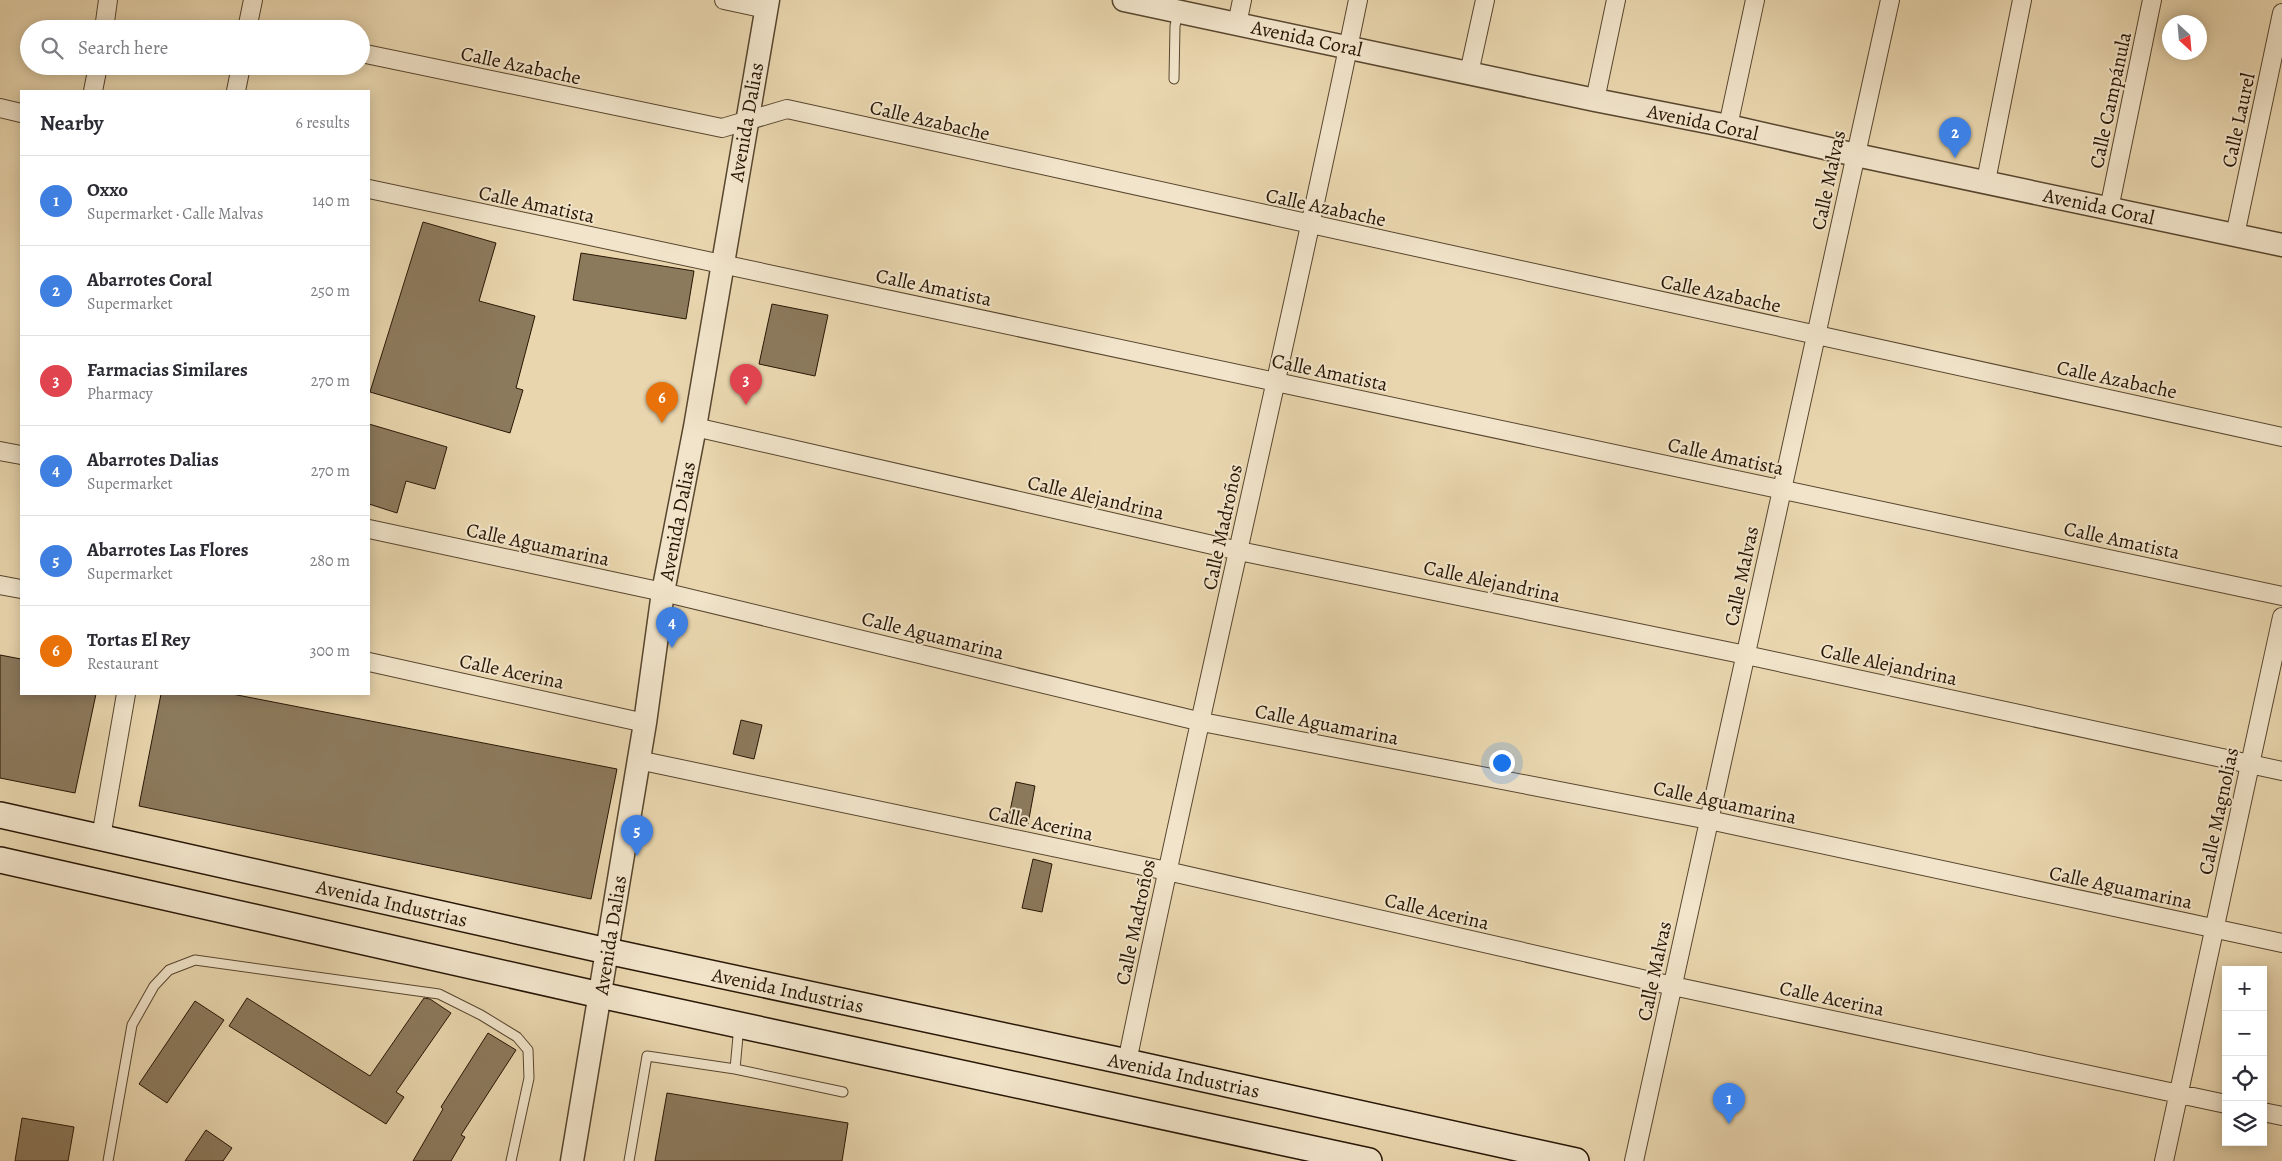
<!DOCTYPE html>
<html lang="en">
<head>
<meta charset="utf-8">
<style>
	:root { --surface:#fff; --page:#f7f7f7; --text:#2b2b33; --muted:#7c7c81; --line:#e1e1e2; --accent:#8f2418 }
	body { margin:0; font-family:Alegreya,serif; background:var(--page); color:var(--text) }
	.controls { position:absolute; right:15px; bottom:15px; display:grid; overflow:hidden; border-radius:0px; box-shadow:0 2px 12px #0003 }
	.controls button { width:45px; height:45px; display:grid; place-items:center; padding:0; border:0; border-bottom:1px solid var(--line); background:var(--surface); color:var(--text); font:25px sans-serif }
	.compass { position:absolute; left:2162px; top:15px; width:45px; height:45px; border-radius:50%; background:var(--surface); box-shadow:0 2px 12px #0003; rotate:154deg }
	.you { position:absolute; left:1501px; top:762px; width:18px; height:18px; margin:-12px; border:4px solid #fff; border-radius:50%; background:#1a73e8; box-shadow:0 0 0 8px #1a73e833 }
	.badge { display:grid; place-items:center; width:32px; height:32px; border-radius:50%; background:var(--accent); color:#fff; font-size:16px; font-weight:700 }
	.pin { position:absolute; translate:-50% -41px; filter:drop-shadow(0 1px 2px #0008) }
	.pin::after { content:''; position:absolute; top:26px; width:18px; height:15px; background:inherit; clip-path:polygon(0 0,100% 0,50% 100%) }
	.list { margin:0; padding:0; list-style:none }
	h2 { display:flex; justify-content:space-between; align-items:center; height:65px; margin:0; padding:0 20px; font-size:21px }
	h2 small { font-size:16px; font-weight:400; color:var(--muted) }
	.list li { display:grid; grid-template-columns:32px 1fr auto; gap:15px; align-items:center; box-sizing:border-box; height:90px; padding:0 20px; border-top:1px solid var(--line) }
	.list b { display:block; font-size:19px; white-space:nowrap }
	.list p { margin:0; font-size:16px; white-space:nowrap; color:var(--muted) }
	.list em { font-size:16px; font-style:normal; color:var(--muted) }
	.icon { flex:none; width:28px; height:28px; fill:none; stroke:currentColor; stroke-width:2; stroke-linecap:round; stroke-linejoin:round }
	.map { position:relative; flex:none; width:2282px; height:1161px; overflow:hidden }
	.search { position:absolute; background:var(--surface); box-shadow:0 2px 12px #0003; left:20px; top:20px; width:350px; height:55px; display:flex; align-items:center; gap:12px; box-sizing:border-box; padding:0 18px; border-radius:28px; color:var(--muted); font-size:19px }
	.panel { position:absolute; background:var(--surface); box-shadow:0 2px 12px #0003; left:20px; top:90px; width:350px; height:605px; border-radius:0px }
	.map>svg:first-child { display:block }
</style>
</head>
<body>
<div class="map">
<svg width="2282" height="1161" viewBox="0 0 2282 1161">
	<rect width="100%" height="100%" fill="#e9d6ae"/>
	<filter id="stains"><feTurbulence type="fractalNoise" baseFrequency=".004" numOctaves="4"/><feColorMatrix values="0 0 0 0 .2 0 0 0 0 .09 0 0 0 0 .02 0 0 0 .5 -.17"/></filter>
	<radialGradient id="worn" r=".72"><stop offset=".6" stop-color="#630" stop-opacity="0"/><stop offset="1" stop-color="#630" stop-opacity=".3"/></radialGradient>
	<path fill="#8c7a5d" stroke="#281605" d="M 423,222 L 496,243 L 479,301 L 535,316 L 516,388 L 523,390 L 510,433 L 370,392 Z
		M 581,253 L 694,271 L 686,319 L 573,300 Z
		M 772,304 L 828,315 L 815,376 L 759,364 Z
		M 369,424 L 447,447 L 435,489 L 406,481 L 397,513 L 369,504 Z
		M 0,655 L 21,659 L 21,694 L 96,694 L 75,793 L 0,778 Z
		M 161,694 L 232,694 L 617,769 L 591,899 L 139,806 Z
		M 741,720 L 762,725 L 754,759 L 733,754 Z
		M 1016,782 L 1035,786 L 1028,824 L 1008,821 Z
		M 1033,859 L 1052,864 L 1042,912 L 1022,908 Z
		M 247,998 L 370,1076 L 424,998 L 430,999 L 451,1013 L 396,1092 L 404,1097 L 386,1124 L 229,1026 Z
		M 195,1001 L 224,1020 L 167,1103 L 139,1084 Z
		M 488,1033 L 516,1050 L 461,1135 L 465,1137 L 451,1161 L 413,1161 L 443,1109 L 441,1107 Z
		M 667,1093 L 848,1123 L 842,1161 L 655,1161 Z
		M 22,1118 L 74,1127 L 68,1161 L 15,1161 Z
		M 206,1130 L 232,1148 L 223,1161 L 185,1161 Z"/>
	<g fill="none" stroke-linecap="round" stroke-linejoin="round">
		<g stroke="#58462f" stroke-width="11">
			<path id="service" d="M 1174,79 L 1175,26 L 1178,12
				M 735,1069 L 843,1092
				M 108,1161 L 132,1025 L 154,986 L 169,970 L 195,960 L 439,994 L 481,1015 L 517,1037 L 528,1050 L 529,1078 L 511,1161
				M 629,1161 L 647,1056 L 735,1069 L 739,1025"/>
		</g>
		<g stroke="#58462f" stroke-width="20">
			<path id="minor" d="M 724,0 L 766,9
				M 1237,24 L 1242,0
				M 104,29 L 108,0
				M 247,29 L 253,0
				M 361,53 L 722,128 L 787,109 L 2282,437
				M 1469,73 L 1485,0
				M 93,91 L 98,66
				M 236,91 L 241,66
				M 1595,100 L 1616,0
				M 0,108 L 21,113
				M 1728,126 L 1755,0
				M 1986,181 L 2022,0
				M 369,189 L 2282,596
				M 2109,209 L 2152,0
				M 2235,235 L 2282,13
				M 695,427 L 1239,551 L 1746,655 L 2282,771
				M 0,451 L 21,455
				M 369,529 L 663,592 L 1202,722 L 1709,820 L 2282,943
				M 0,585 L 21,589
				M 369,662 L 645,723
				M 638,760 L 1167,871 L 1673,986 L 2226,1104
				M 101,837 L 126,694
				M 1127,1062 C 1200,707 1285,355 1358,0
				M 2263,1112 L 2282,1116
				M 1634,1161 L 1890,0
				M 2164,1161 L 2282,617"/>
		</g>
		<g stroke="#58462f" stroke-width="25">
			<path id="tertiary" d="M 1124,0 L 1595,100 L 1728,126 L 1856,155 L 2282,245
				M 572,1161 L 645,723 L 663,592 L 695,427 L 768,0"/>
		</g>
		<g stroke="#281605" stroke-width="28">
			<path id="secondary" d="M 0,815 L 607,951 L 1127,1062 L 1576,1161
				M 0,860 L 600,995 L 1369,1161"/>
		</g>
		<use href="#service" stroke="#f1e4ca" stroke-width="9"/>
		<use href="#minor" stroke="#f1e4ca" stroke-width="18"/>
		<use href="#tertiary" stroke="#f1e4ca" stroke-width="22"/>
		<use href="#secondary" stroke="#f1e4ca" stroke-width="25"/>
	</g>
	<g text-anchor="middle" stroke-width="4" stroke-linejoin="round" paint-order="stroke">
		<g font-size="20" fill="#281605" stroke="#f1e4ca">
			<text transform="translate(1307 38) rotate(12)" y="7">Avenida Coral</text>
			<text transform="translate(521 65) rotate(12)" y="7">Calle Azabache</text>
			<text transform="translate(2110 100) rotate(-78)" y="7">Calle Campánula</text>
			<text transform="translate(930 120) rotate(13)" y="7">Calle Azabache</text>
			<text transform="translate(2238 120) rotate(-78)" y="7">Calle Laurel</text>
			<text transform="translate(746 122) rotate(-80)" y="7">Avenida Dalias</text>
			<text transform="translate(1703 122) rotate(12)" y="7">Avenida Coral</text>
			<text transform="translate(1828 180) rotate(-78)" y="7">Calle Malvas</text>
			<text transform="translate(537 204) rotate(12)" y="7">Calle Amatista</text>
			<text transform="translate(2099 206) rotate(12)" y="7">Avenida Coral</text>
			<text transform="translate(1326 207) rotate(12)" y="7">Calle Azabache</text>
			<text transform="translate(934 287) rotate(12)" y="7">Calle Amatista</text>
			<text transform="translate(1721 293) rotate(12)" y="7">Calle Azabache</text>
			<text transform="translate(1330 372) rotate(12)" y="7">Calle Amatista</text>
			<text transform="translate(2117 379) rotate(12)" y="7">Calle Azabache</text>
			<text transform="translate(1726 456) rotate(12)" y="7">Calle Amatista</text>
			<text transform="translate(1096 497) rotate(13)" y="7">Calle Alejandrina</text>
			<text transform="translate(677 521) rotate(-79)" y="7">Avenida Dalias</text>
			<text transform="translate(1222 527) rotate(-78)" y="7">Calle Madroños</text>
			<text transform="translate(2122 540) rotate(12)" y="7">Calle Amatista</text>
			<text transform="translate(538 544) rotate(12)" y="7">Calle Aguamarina</text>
			<text transform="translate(1741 576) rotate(-78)" y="7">Calle Malvas</text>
			<text transform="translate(1492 581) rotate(12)" y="7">Calle Alejandrina</text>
			<text transform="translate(933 635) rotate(14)" y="7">Calle Aguamarina</text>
			<text transform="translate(1889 664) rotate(12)" y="7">Calle Alejandrina</text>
			<text transform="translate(512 671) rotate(12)" y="7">Calle Acerina</text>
			<text transform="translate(1327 724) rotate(11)" y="7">Calle Aguamarina</text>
			<text transform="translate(1725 802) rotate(12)" y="7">Calle Aguamarina</text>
			<text transform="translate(2218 811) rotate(-78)" y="7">Calle Magnolias</text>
			<text transform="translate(1041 823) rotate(12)" y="7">Calle Acerina</text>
			<text transform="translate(2121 887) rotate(12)" y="7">Calle Aguamarina</text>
			<text transform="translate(392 903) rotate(13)" y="7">Avenida Industrias</text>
			<text transform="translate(1437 911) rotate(13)" y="7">Calle Acerina</text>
			<text transform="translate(1135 922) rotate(-78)" y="7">Calle Madroños</text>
			<text transform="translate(610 935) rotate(-81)" y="7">Avenida Dalias</text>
			<text transform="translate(1654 971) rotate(-78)" y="7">Calle Malvas</text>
			<text transform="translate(788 990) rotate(12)" y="7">Avenida Industrias</text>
			<text transform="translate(1832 998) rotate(12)" y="7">Calle Acerina</text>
			<text transform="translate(1184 1075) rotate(12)" y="7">Avenida Industrias</text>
		</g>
	</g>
	<rect width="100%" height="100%" filter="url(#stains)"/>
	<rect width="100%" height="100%" fill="url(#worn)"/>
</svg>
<div class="controls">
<button>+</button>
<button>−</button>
<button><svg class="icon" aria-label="locate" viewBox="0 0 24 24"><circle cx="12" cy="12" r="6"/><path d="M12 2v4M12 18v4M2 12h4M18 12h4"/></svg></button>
<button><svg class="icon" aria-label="layers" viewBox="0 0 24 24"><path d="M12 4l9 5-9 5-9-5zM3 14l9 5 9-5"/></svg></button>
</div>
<svg class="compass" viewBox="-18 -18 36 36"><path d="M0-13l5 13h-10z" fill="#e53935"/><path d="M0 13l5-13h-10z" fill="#7c7c81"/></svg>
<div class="you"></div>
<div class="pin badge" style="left:1729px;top:1124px;background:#3f7fe0">1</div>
<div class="pin badge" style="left:1955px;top:158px;background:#3f7fe0">2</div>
<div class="pin badge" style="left:746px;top:405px;background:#e0444e">3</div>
<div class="pin badge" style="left:672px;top:648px;background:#3f7fe0">4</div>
<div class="pin badge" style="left:637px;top:856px;background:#3f7fe0">5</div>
<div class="pin badge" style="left:662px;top:423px;background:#e8710a">6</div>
<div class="search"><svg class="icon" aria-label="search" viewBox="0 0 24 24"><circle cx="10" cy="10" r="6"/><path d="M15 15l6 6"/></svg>Search here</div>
<section class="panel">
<h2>Nearby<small>6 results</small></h2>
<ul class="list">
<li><span class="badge" style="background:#3f7fe0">1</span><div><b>Oxxo</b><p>Supermarket · Calle Malvas</p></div><em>140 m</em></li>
<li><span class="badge" style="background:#3f7fe0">2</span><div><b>Abarrotes Coral</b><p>Supermarket</p></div><em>250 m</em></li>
<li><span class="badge" style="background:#e0444e">3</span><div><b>Farmacias Similares</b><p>Pharmacy</p></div><em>270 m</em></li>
<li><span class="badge" style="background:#3f7fe0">4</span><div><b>Abarrotes Dalias</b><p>Supermarket</p></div><em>270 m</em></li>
<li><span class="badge" style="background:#3f7fe0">5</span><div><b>Abarrotes Las Flores</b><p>Supermarket</p></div><em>280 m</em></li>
<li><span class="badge" style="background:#e8710a">6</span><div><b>Tortas El Rey</b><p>Restaurant</p></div><em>300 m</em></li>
</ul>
</section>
</div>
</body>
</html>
